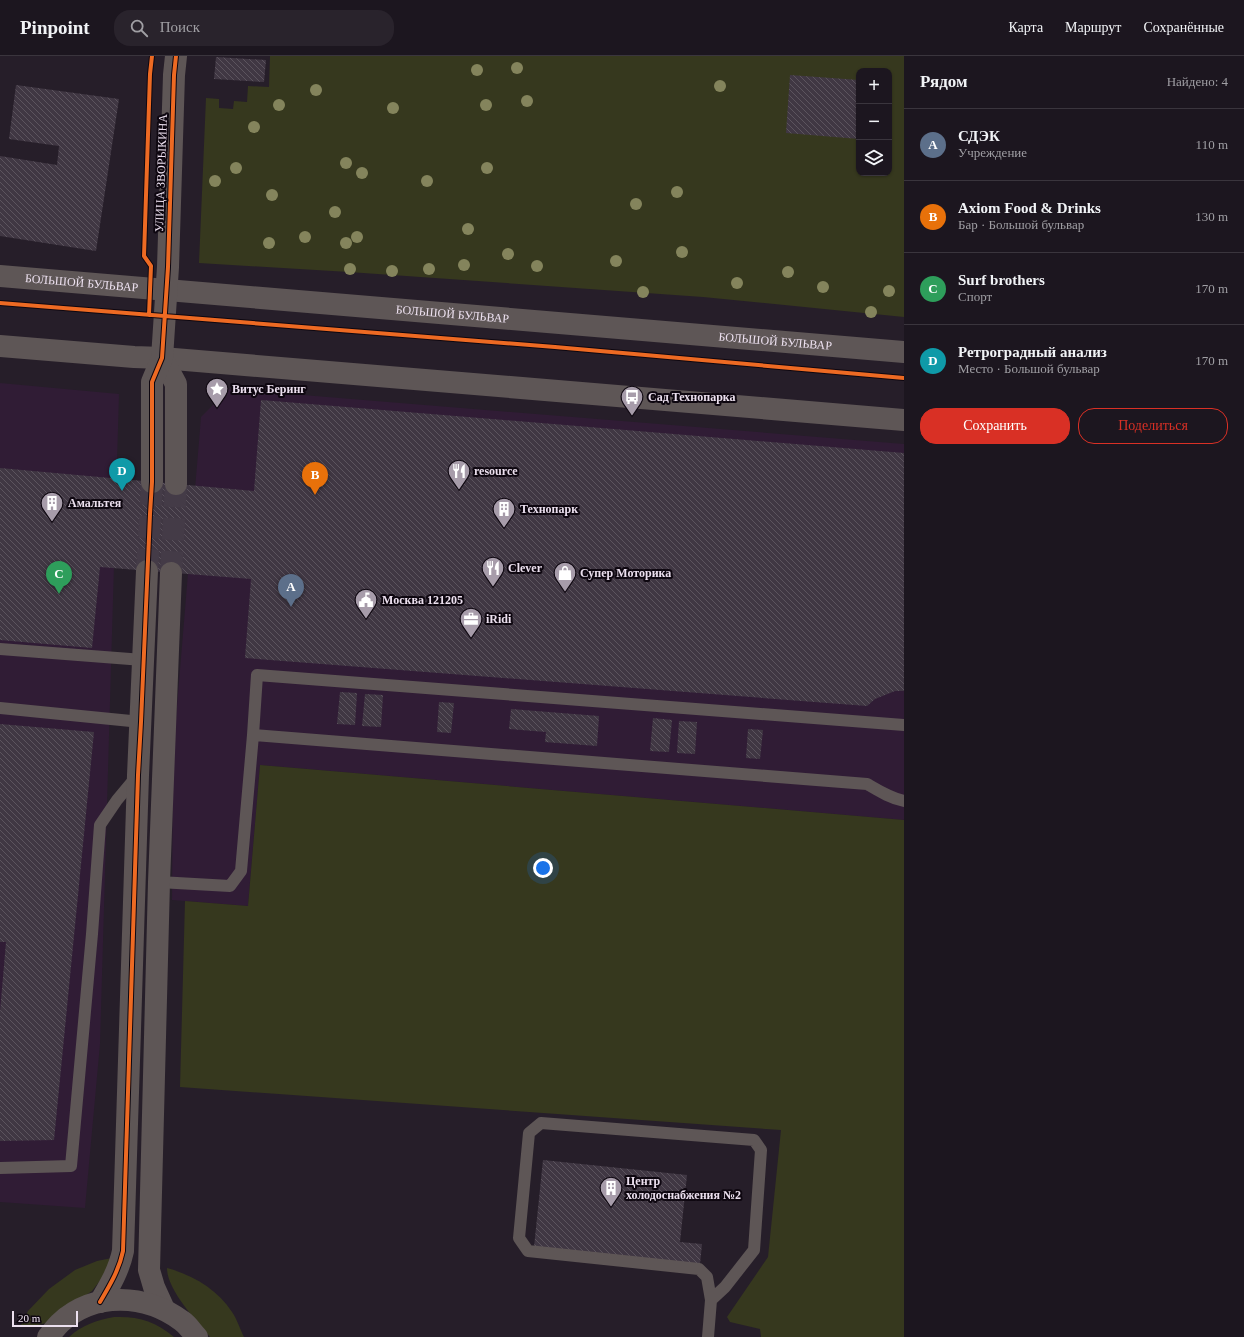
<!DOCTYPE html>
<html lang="ru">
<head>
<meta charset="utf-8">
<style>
	:root { --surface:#1c161f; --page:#29232c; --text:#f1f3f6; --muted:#a09fa4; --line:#3a353d; --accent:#d93025 }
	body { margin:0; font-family:Georgia,serif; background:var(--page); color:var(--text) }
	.controls { position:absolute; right:12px; top:12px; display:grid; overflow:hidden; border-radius:8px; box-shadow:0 1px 3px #0004 }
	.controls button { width:36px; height:36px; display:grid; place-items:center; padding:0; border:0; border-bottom:1px solid var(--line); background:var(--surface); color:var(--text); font:20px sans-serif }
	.scale { position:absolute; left:12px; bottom:10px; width:66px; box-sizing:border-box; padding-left:4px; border:2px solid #ece0ef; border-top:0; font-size:11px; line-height:14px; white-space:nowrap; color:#ece0ef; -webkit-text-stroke:3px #0e0710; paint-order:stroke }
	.you { position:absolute; left:543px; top:812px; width:14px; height:14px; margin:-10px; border:3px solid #fff; border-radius:50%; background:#1a73e8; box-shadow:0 0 0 6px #1a73e833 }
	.badge { display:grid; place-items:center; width:26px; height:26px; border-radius:50%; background:var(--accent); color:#fff; font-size:13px; font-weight:700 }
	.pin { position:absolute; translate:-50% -33px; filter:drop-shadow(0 1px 2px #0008) }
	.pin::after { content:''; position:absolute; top:21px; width:14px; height:12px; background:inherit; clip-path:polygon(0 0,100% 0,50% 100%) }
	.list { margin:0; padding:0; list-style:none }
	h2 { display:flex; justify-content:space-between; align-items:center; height:52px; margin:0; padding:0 16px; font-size:17px }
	h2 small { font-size:13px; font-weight:400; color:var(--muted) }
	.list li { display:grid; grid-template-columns:26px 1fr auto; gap:12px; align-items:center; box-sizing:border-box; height:72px; padding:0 16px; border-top:1px solid var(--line) }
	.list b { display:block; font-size:15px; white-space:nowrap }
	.list p { margin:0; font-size:13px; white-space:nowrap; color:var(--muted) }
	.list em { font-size:13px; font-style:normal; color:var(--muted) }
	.actions { display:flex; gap:8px; padding:12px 16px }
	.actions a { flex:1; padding:9px 0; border:1px solid var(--accent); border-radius:16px; text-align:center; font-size:14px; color:var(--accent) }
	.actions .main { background:var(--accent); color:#fff }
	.icon { flex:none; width:22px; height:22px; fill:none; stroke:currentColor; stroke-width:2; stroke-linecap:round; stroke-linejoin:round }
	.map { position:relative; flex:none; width:904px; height:1281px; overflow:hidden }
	header { display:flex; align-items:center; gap:24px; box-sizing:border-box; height:56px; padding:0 20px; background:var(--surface); border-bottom:1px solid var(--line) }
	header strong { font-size:19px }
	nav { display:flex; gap:22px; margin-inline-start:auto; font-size:14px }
	.search { width:280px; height:36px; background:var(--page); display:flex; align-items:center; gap:10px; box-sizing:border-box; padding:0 14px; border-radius:16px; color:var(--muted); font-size:15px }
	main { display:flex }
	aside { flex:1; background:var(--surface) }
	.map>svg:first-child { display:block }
</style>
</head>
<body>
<header>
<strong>Pinpoint</strong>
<div class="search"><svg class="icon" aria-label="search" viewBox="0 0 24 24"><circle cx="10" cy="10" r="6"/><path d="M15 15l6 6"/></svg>Поиск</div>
<nav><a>Карта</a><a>Маршрут</a><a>Сохранённые</a></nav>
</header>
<main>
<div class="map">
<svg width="904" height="1281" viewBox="0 0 904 1281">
	<defs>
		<pattern id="building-back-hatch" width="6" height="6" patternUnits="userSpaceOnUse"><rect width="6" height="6" fill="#403743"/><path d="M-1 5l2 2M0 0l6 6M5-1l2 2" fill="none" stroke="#5c545e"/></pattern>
	</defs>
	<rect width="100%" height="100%" fill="#261e29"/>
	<path fill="#301c35" d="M 0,327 L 119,338 L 100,988 L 85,1152 L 0,1146 Z
		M 229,333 L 904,388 L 904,764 L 260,709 L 248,850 L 172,844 L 173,698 L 201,361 Z"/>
	<path fill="#36381e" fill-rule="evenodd" d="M 270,0 L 904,0 L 904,261 L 703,241 L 349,216 L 199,207 L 206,42 L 219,43 L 219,52 L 233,53 L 234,45 L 247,46 L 248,30 L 269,31 ZM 859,15 L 889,15 L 889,117 L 859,117 Z
		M 260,709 L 904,764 L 904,1281 L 761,1281 L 760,1273 L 730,1266 L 727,1261 L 768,1201 L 781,1074 L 180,1031 L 185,845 L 248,850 Z
		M 112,1202 L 105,1218 L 92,1235 L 46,1267 L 30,1271 L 20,1271 L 28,1255 L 49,1233 L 75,1214 L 97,1205 Z
		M 167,1212 C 193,1219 218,1234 232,1256 C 237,1263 240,1273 244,1281 L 210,1281 C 196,1264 167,1234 167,1212 Z
		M 114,1261 C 138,1260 155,1265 174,1281 L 69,1281 C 82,1269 97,1264 114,1261 Z"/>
	<path fill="url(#building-back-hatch)" d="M 216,1 L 266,4 L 264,26 L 214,23 Z
		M 790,19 L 859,24 L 859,83 L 786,77 Z
		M 16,29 L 119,43 L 96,195 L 0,180 L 0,100 L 57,109 L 59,90 L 9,83 Z
		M 261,344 L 904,397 L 904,635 L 895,635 L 875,643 L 867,650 L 245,602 L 251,523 L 100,511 L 92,592 L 0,584 L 0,412 L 254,435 Z
		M 340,636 L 357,637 L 355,669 L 337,668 Z
		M 365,638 L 383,639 L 381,671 L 362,670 Z
		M 439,646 L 454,647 L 451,677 L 437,676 Z
		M 511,653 L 599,660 L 597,690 L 545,686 L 546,676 L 509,673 Z
		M 653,662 L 672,664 L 669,696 L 650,695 Z
		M 679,665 L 697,666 L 695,698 L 677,697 Z
		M 0,668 L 94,676 L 54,1084 L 0,1085 L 0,956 L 6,886 L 0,886 Z
		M 748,673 L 763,674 L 760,703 L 746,702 Z
		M 543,1104 L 687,1119 L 680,1186 L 702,1188 L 700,1208 L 534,1191 Z"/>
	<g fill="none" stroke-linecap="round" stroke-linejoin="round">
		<path stroke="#443b47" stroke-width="22" stroke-dasharray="22 11" stroke-linecap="butt" d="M 147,515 L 152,426
			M 171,517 L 176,428"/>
		<path stroke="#5e5656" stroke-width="12" d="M 0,593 L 143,604
			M 0,652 L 141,666
			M 253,679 L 257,619 L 904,669
			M 159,826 L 230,830 L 241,815 L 253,679 L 867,728 C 879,735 890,742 904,745
			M 0,1112 L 71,1110 L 92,878 L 100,769 L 117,744 L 137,720
			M 708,1281 L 711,1244 L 707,1221 L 699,1213 L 528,1195 L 519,1182 L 529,1077 L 541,1067 L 754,1084 L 761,1094 L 754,1194 L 725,1231 L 711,1244"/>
		<g stroke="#5e5656" stroke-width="22">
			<path id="s1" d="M 0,220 L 904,296"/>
			<path d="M 0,290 L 134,301 L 162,302 L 904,364"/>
			<path d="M 162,302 L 176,328 L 176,428"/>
			<path d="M 152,426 L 152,326 L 162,302 L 168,211 L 174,19 L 176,0"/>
			<path d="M 100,1246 C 110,1229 119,1214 123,1195 L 138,719 L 147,515"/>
			<path d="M 164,1253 L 154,1231 L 149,1214 L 159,826 L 171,517"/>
			<path d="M 48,1281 C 52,1276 56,1271 60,1267 C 95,1235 146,1238 182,1265 C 188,1269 192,1276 197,1281"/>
		</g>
		<g stroke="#0e0710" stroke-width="6">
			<path id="cycleway" d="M 0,247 L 555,291 L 904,322
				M 149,259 L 151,210 L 144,200 L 150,18 L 152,0
				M 100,1246 C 110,1229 119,1214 123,1195 L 138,719 L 141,666 L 150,458 L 152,426 L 152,326 L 162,302 L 168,211 L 174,19 L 176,0"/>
		</g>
		<use href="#cycleway" stroke="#ed6a23" stroke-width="4"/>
	</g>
	<g fill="#84845c">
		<circle cx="517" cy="12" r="6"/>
		<circle cx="477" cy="14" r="6"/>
		<circle cx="720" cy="30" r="6"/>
		<circle cx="316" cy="34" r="6"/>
		<circle cx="527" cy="45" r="6"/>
		<circle cx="279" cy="49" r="6"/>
		<circle cx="486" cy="49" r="6"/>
		<circle cx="393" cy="52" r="6"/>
		<circle cx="254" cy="71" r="6"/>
		<circle cx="346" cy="107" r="6"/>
		<circle cx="236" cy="112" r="6"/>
		<circle cx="487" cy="112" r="6"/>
		<circle cx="362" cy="117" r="6"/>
		<circle cx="215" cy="125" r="6"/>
		<circle cx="427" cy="125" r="6"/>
		<circle cx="677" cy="136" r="6"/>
		<circle cx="272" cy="139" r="6"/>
		<circle cx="636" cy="148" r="6"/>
		<circle cx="335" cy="156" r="6"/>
		<circle cx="468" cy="173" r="6"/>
		<circle cx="305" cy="181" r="6"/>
		<circle cx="357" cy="181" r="6"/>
		<circle cx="269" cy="187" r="6"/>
		<circle cx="346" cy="187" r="6"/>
		<circle cx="682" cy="196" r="6"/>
		<circle cx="508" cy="198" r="6"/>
		<circle cx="616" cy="205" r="6"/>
		<circle cx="464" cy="209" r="6"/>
		<circle cx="537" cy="210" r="6"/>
		<circle cx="350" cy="213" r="6"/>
		<circle cx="429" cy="213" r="6"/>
		<circle cx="392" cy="215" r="6"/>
		<circle cx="788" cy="216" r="6"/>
		<circle cx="737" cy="227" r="6"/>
		<circle cx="823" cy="231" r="6"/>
		<circle cx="889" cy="235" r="6"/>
		<circle cx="643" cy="236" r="6"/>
		<circle cx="871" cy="256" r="6"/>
	</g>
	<defs>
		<g id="sight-pin" transform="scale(1.15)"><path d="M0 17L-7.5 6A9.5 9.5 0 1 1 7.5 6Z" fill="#a79caa" stroke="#0e0710"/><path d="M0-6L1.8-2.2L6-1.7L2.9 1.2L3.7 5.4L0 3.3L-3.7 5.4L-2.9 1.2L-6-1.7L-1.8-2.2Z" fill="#fff"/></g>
		<g id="bus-pin" transform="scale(1.15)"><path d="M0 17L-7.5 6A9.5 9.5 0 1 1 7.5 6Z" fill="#a79caa" stroke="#0e0710"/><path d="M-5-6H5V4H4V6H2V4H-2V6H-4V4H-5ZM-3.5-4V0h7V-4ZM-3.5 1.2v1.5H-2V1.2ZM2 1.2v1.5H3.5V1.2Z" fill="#fff"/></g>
		<g id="restaurant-pin" transform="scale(1.15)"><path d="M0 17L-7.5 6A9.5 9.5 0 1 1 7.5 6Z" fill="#a79caa" stroke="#0e0710"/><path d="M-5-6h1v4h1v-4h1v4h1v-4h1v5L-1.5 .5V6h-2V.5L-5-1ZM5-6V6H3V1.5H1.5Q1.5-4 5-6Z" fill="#fff"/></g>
		<g id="building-pin" transform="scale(1.15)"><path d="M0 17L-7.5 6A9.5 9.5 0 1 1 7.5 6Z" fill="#a79caa" stroke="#0e0710"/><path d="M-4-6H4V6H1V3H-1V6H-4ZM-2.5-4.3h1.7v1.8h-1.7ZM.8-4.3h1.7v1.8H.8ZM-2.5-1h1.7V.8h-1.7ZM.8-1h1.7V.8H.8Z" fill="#fff"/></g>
		<g id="shop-pin" transform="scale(1.15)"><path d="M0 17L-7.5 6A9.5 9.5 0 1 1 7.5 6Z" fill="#a79caa" stroke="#0e0710"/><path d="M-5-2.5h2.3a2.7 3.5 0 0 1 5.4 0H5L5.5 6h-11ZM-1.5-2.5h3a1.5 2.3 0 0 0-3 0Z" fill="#fff"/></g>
		<g id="civic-pin" transform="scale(1.15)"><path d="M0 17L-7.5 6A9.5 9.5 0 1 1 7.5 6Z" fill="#a79caa" stroke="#0e0710"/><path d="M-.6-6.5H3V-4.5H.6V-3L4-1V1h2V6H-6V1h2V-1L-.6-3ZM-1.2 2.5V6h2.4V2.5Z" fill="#fff"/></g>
		<g id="office-pin" transform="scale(1.15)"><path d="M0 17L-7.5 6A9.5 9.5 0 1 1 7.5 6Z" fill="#a79caa" stroke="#0e0710"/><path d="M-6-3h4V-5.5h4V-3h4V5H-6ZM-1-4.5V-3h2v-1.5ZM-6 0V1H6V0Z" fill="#fff"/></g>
	</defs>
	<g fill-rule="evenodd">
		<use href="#sight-pin" x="217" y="333"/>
		<use href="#bus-pin" x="632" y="341"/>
		<use href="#restaurant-pin" x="459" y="415"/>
		<use href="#building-pin" x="52" y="447"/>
		<use href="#building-pin" x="504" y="453"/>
		<use href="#restaurant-pin" x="493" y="512"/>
		<use href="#shop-pin" x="565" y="517"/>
		<use href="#civic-pin" x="366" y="544"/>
		<use href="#office-pin" x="471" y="563"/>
		<use href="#building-pin" x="611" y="1132"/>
	</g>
	<g text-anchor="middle" stroke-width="4" stroke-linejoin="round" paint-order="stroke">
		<g font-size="12" fill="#ece0ef" stroke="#0e0710">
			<text transform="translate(161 117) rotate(-88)" y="4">УЛИЦА ЗВОРЫКИНА</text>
			<text dy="4" stroke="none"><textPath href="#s1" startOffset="82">БОЛЬШОЙ БУЛЬВАР</textPath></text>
			<text dy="4" stroke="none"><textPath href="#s1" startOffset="454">БОЛЬШОЙ БУЛЬВАР</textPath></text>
			<text dy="4" stroke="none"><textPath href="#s1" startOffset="778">БОЛЬШОЙ БУЛЬВАР</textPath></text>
		</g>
		<g font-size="12" font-weight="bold" fill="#ece0ef" stroke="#0e0710" text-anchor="start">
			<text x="232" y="337">Витус Беринг</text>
			<text x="648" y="345">Сад Технопарка</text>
			<text x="474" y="419">resource</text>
			<text x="68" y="451">Амальтея</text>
			<text x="520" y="457">Технопарк</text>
			<text x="508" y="516">Clever</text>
			<text x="580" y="521">Супер Моторика</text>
			<text x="382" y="548">Москва 121205</text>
			<text x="486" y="567">iRidi</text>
			<text x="626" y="1129">Центр<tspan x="626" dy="14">холодоснабжения №2</tspan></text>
		</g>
	</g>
</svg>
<div class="controls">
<button>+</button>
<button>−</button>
<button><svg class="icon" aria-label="layers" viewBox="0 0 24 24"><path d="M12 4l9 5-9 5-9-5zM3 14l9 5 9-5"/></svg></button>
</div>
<div class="scale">20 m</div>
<div class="you"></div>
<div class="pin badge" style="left:291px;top:551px;background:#5c6f8a">A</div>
<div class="pin badge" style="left:315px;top:439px;background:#e8710a">B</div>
<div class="pin badge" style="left:59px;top:538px;background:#2e9e5b">C</div>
<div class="pin badge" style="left:122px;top:435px;background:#0f9aa8">D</div>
</div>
<aside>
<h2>Рядом<small>Найдено: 4</small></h2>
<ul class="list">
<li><span class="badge" style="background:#5c6f8a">A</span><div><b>СДЭК</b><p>Учреждение</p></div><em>110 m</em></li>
<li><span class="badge" style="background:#e8710a">B</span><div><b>Axiom Food &amp; Drinks</b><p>Бар · Большой бульвар</p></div><em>130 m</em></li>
<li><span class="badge" style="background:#2e9e5b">C</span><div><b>Surf brothers</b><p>Спорт</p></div><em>170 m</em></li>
<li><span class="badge" style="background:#0f9aa8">D</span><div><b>Ретроградный анализ</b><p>Место · Большой бульвар</p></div><em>170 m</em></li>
</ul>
<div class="actions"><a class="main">Сохранить</a><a>Поделиться</a></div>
</aside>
</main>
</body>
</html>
